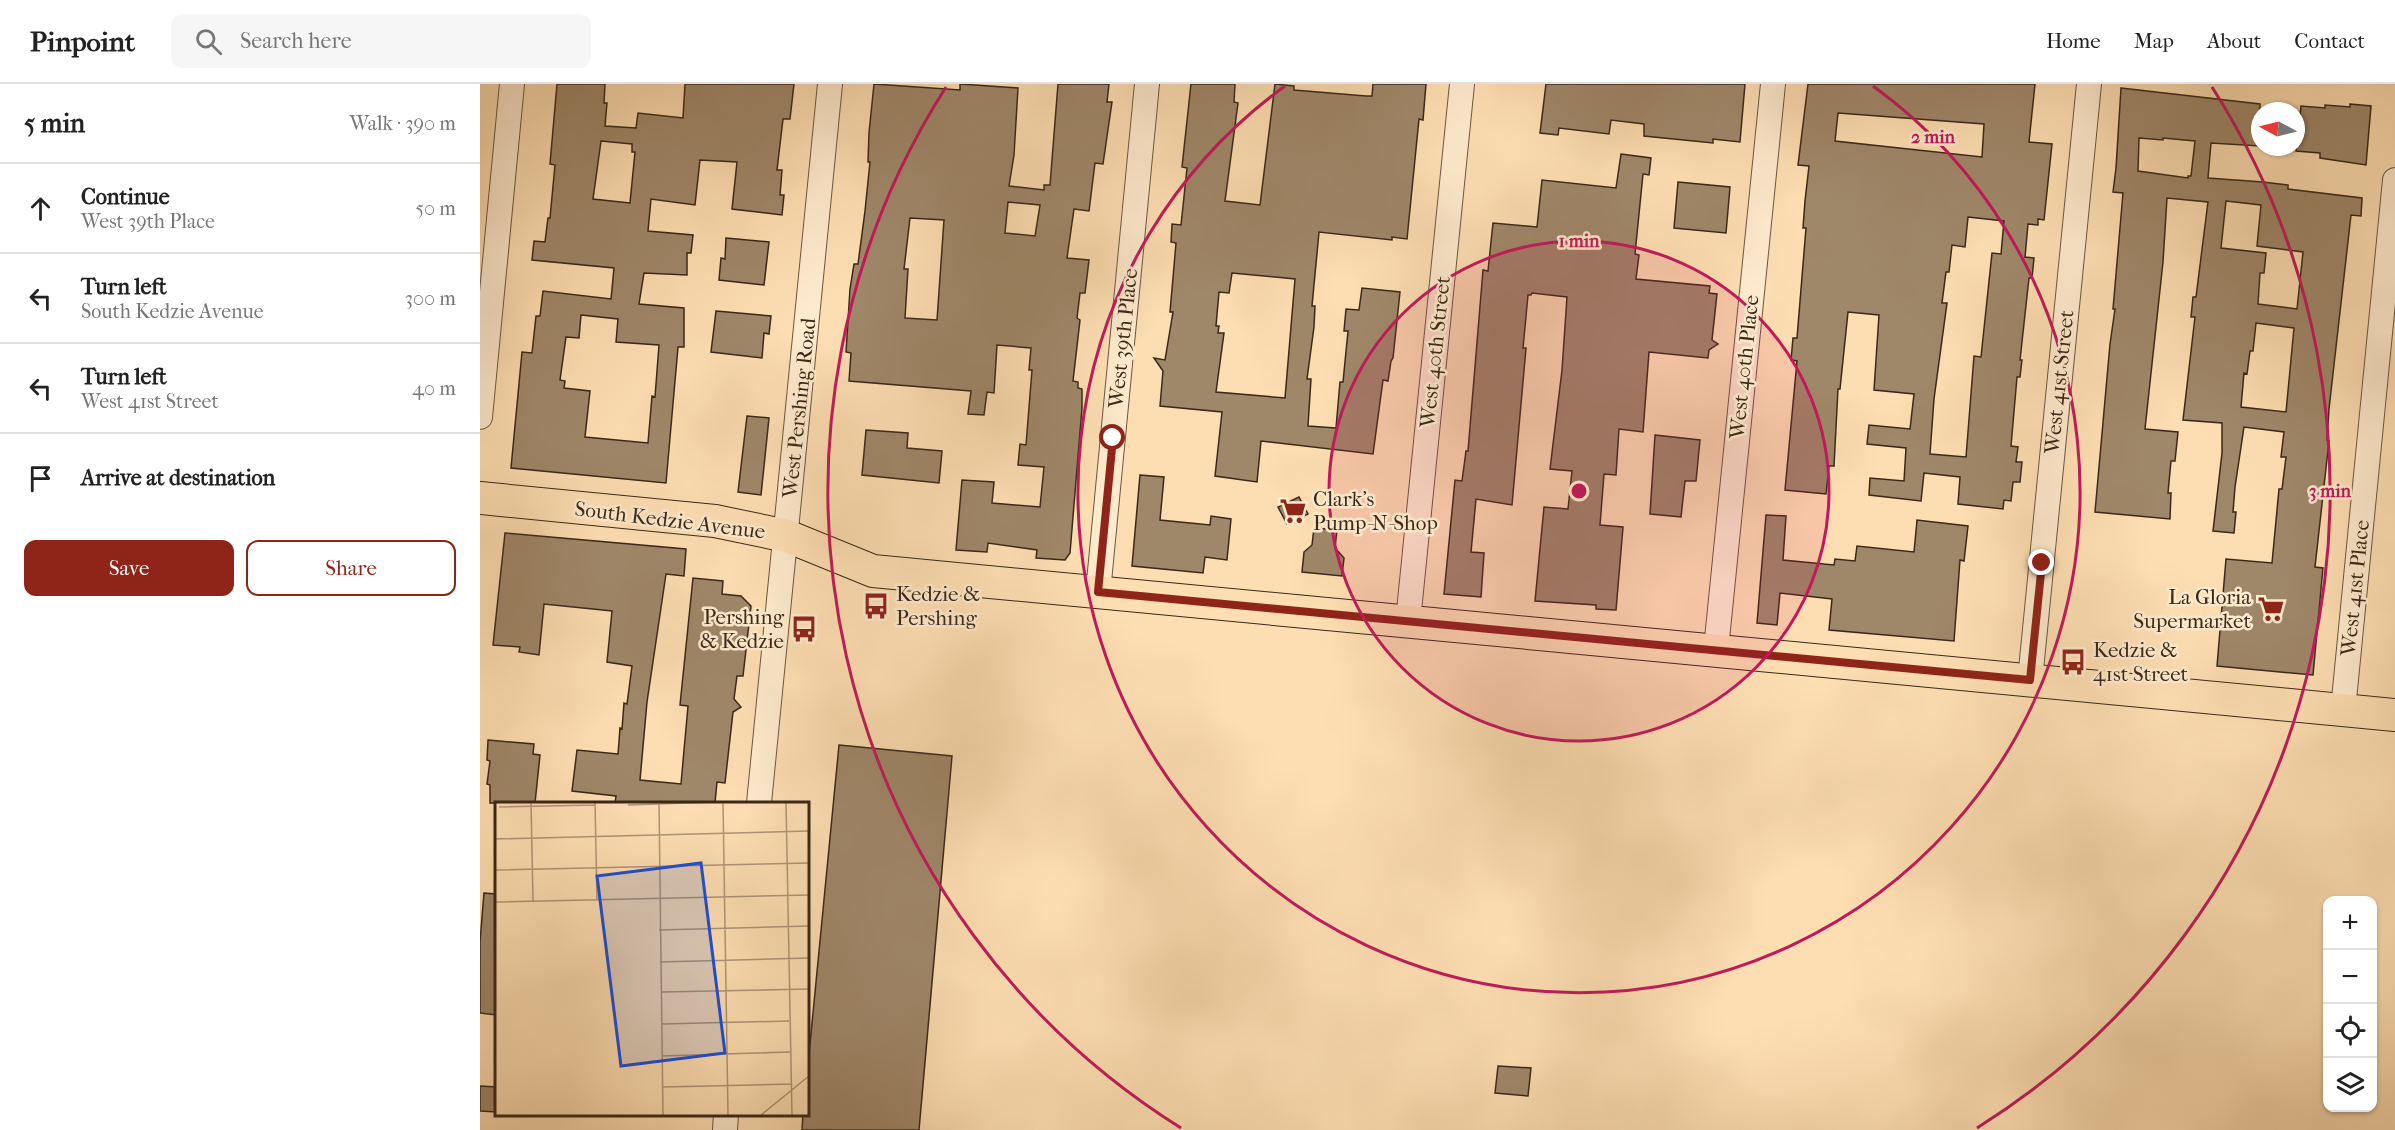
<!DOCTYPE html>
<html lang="en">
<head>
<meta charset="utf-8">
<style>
	:root { --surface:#fff; --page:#f6f6f6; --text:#222; --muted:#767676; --line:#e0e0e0; --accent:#8f2418 }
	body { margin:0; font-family:"IM FELL French Canon",serif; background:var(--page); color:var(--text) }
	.controls { position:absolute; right:18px; bottom:18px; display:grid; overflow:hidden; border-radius:12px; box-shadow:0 2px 4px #0004 }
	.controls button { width:54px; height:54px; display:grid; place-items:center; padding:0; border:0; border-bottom:2px solid var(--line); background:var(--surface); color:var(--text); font:30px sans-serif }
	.compass { position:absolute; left:1771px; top:18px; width:54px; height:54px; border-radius:50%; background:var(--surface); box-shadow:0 2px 4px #0004; rotate:277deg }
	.stop { position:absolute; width:18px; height:18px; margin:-14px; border:4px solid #8f2418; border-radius:50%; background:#fff }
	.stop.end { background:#8f2418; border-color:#fff; box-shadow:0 2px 6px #0008 }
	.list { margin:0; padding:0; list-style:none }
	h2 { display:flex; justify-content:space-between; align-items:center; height:78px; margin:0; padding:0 24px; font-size:26px }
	h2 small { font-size:20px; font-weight:400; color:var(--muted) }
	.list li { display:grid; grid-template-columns:39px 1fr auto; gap:18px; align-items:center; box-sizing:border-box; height:90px; padding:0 24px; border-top:2px solid var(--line) }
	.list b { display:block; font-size:22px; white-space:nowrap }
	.list p { margin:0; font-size:20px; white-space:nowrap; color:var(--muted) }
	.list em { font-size:20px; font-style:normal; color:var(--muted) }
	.actions { display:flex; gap:12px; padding:18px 24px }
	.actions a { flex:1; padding:14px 0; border:2px solid var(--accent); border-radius:12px; text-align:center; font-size:21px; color:var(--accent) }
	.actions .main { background:var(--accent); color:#fff }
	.icon { flex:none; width:33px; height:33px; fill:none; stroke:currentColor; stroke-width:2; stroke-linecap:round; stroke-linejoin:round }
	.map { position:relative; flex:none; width:1915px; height:1046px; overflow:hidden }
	header { display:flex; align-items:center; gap:36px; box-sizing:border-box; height:84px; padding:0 30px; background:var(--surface); border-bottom:2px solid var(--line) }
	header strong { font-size:28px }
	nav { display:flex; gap:33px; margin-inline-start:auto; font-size:21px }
	.search { width:420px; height:54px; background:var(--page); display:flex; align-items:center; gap:15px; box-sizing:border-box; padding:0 21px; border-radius:12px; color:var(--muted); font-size:22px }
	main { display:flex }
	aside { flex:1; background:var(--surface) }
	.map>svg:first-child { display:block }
</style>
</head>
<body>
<header>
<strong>Pinpoint</strong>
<div class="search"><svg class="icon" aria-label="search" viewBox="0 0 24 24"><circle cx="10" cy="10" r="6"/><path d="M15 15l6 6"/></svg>Search here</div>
<nav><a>Home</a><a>Map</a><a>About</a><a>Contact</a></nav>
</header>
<main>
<aside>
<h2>5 min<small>Walk · 390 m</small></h2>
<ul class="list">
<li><svg class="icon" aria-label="ahead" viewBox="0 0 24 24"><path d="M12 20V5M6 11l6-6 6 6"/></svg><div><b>Continue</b><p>West 39th Place</p></div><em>50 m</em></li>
<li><svg class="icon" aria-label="left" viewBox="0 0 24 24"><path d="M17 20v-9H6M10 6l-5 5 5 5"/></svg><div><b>Turn left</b><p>South Kedzie Avenue</p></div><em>300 m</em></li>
<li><svg class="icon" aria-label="left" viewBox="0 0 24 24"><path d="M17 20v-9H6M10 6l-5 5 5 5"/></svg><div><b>Turn left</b><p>West 41st Street</p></div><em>40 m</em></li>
<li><svg class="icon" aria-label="arrive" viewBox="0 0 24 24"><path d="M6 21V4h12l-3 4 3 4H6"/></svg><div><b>Arrive at destination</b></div></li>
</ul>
<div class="actions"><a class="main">Save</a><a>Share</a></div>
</aside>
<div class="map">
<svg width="1915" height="1046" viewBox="0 0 1915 1046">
	<rect width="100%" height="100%" fill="#fddeb2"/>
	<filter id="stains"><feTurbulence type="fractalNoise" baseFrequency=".00333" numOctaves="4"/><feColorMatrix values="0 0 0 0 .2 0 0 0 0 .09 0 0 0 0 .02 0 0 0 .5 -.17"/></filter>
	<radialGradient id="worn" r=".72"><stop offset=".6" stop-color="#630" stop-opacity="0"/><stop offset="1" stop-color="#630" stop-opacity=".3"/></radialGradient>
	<path fill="#9f8769" stroke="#3a2819" stroke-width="1.5" fill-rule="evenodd" d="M 77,0 L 125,0 L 124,19 L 127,19 L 125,42 L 156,44 L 158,29 L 203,34 L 205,0 L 314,0 L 310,35 L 303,35 L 297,86 L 302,86 L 300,111 L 304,111 L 302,131 L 252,125 L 257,78 L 220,76 L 215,121 L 171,115 L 168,147 L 213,151 L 211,169 L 207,169 L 207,191 L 164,189 L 159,220 L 204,224 L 204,263 L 198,263 L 186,399 L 31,384 L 42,268 L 52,269 L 56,232 L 60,232 L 63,207 L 131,215 L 134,184 L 52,176 L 54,157 L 65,158 L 68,134 L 70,134 L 75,81 L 70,80 ZM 121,57 L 152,60 L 152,68 L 155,68 L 150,119 L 113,115 ZM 101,231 L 138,235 L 136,258 L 179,261 L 175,313 L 172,312 L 168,359 L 105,353 L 110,307 L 84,304 L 85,297 L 80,296 L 86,253 L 99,254 Z
		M 394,0 L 480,6 L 480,0 L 538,4 L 534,71 L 529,102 L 564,106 L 564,101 L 570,101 L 578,0 L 629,0 L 627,18 L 632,18 L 623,80 L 615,79 L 609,127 L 594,125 L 587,174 L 609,176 L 605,209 L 600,209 L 597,234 L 600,236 L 593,297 L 598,298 L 598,304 L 602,305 L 602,324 L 590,469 L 585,476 L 556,474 L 557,466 L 508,459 L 507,468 L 476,466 L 482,396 L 514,398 L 512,419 L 560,423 L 564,383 L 538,381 L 540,360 L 546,361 L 552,286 L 549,286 L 551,264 L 517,261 L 514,309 L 507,308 L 504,331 L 488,330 L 491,307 L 369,297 L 371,269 L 366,268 L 370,205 L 374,180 L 378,180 L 385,127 L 390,78 L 388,78 L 389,49 ZM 528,118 L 560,121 L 555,152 L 525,149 ZM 430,134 L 464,136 L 457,236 L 425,234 L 428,185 L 424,185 Z
		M 711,0 L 755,0 L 754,18 L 758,19 L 745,117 L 780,121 L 795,0 L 814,2 L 814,6 L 886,12 L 892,12 L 893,0 L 946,0 L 943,36 L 939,35 L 927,155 L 912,153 L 912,156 L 839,148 L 832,222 L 835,222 L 834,243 L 827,295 L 831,295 L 828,342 L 856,344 L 860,298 L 863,298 L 868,247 L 864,247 L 866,225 L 879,226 L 882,204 L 920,208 L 913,274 L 911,277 L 908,297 L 903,296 L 893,370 L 781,357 L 777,398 L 735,392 L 742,328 L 680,322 L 683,287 L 674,274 L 685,276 L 693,228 L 690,228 L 696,159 L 691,158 L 692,140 L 701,141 L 707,84 L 702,83 ZM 752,189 L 815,195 L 805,314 L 736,308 L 744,249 L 738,249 L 739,242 L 736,242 L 739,208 L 749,209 Z
		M 1066,0 L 1265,0 L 1260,58 L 1233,55 L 1233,59 L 1164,52 L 1164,40 L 1131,36 L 1129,50 L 1079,44 L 1078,51 L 1060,49 Z
		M 1328,0 L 1555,0 L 1549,58 L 1572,60 L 1564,136 L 1558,135 L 1558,141 L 1548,140 L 1545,173 L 1554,174 L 1552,194 L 1549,194 L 1540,276 L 1542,276 L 1540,293 L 1537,293 L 1531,362 L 1538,363 L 1536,378 L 1542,378 L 1540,398 L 1533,398 L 1531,417 L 1524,416 L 1523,425 L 1478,420 L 1480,393 L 1444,389 L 1441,417 L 1389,411 L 1390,394 L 1424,397 L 1426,364 L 1387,360 L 1389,341 L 1430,345 L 1434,310 L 1394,306 L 1399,231 L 1368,228 L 1360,305 L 1358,305 L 1354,382 L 1349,382 L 1346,410 L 1305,406 L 1317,277 L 1311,276 L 1313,254 L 1317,254 L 1326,144 L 1323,144 L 1325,117 L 1329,82 L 1318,81 ZM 1358,29 L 1504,40 L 1502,73 L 1355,57 ZM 1488,133 L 1524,137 L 1521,170 L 1512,169 L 1501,273 L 1494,272 L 1486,373 L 1450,370 L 1454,315 L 1467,219 L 1462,219 L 1466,188 L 1469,188 L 1472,161 L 1485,163 Z
		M 1641,4 L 1780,20 L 1780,62 L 1731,59 L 1728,94 L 1783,98 L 1808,101 L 1808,105 L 1882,114 L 1881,132 L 1871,131 L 1849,325 L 1847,356 L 1849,357 L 1835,483 L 1843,484 L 1833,591 L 1737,582 L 1746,475 L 1792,479 L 1799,405 L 1802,405 L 1806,373 L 1801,373 L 1804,348 L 1764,343 L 1755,403 L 1753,428 L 1756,428 L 1754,449 L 1733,447 L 1742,369 L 1742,339 L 1703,336 L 1715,233 L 1711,233 L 1713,213 L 1716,213 L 1728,118 L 1687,114 L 1683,178 L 1665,345 L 1698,348 L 1695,377 L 1691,377 L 1688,409 L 1691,409 L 1690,435 L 1615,428 L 1630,260 L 1635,225 L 1633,225 L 1643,109 L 1633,108 L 1636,84 ZM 1659,54 L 1683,56 L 1683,54 L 1715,57 L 1711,92 L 1708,92 L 1708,94 L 1658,87 ZM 1746,117 L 1781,121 L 1777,162 L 1823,168 L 1817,225 L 1778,220 L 1780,189 L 1784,189 L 1786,169 L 1741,164 ZM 1776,239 L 1814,244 L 1806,328 L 1761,323 L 1764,289 L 1767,290 L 1770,267 L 1773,267 Z
		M 1870,20 L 1891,22 L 1886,81 L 1840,74 L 1840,69 L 1816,67 L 1821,22 L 1845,24 L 1845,21 L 1870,23 Z
		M 1141,70 L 1171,74 L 1169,91 L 1163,90 L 1155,170 L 1159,171 L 1156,195 L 1230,202 L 1229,209 L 1237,210 L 1232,256 L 1238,260 L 1229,266 L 1228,274 L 1169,268 L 1163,348 L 1139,345 L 1136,391 L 1124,390 L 1120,441 L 1143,443 L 1136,526 L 1116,525 L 1116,521 L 1055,517 L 1064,423 L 1088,425 L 1092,387 L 1070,385 L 1082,286 L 1087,213 L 1052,209 L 1051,211 L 1048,211 L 1043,264 L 1046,264 L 1032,421 L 996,415 L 991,468 L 1004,469 L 1001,513 L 964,510 L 975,396 L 982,397 L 986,367 L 988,367 L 1003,186 L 1008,187 L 1013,139 L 1057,143 L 1062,96 L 1136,104 Z
		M 1198,98 L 1250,103 L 1246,149 L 1194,144 Z
		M 246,154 L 289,158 L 284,201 L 239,196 L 241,174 L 245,175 Z
		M 236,227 L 291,232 L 289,250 L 284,249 L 282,274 L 231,268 Z
		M 267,332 L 289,334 L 281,411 L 258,408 Z
		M 386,346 L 428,349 L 427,364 L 462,367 L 459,399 L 382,391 Z
		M 1175,351 L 1220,356 L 1216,397 L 1205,397 L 1201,433 L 1170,430 Z
		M 660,391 L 684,393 L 680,436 L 730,441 L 731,432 L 751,435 L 747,476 L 725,473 L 723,489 L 652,482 Z
		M 819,413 L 828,430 L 807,440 L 798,423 Z
		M 1286,431 L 1306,432 L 1303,476 L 1354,481 L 1355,475 L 1375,477 L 1377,462 L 1434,468 L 1437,436 L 1488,442 L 1484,477 L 1480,476 L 1474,557 L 1349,546 L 1352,515 L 1300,509 L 1297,541 L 1277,539 Z
		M 834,444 L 857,446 L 855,464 L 864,474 L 862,492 L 822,488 L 824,468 L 832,461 Z
		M 25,449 L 206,465 L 204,492 L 186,490 L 167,618 L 160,696 L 201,700 L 208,622 L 200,621 L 213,494 L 243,497 L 242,510 L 261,512 L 271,522 L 263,592 L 257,592 L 254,615 L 261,623 L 253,628 L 245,699 L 237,698 L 235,719 L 135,719 L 136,712 L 92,707 L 97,666 L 138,670 L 140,644 L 142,645 L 144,619 L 147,620 L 152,582 L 127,578 L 132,527 L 64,520 L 59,571 L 39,568 L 40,563 L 13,561 Z
		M 8,656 L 54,660 L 53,670 L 60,671 L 55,719 L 10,719 L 10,701 L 7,700 L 10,677 L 7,676 Z
		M 359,661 L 472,672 L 439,1046 L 322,1046 L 323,1029 L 327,1029 L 327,991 Z
		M 4,809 L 16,810 L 16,931 L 0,929 L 0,858 Z
		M 1018,982 L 1051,984 L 1048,1012 L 1015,1009 Z
		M 0,1002 L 16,1003 L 16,1028 L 0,1027 Z"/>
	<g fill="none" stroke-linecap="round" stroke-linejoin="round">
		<g stroke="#6b563f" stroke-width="26">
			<path id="minor" d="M 0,333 L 32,0
				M 618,508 L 667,0
				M 928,537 L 982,0
				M 1236,565 L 1293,0
				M 1550,596 L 1609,0
				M 1863,626 L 1915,96
				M 279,719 L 350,0
				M 245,1046 L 246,1030"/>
		</g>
		<g stroke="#3a2819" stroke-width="34">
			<path id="major" d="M 0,414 L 235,437 L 307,452 L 393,487 L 1915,631"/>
		</g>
		<use href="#minor" stroke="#feeacd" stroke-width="24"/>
		<use href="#major" stroke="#fddeb2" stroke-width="32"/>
	</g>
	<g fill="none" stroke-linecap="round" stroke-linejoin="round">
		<path stroke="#8f2418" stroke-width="8" d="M 633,354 L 618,508 L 1550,596 L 1562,479"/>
	</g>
	<circle cx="1099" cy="407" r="250" fill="#c2185b" fill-opacity=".12"/>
	<g fill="none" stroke="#c2185b" stroke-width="3">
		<circle cx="1099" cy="407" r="250"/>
		<path d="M1393 2A501 501 0 1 1 805 2"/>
		<path d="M701 1044A751 751 0 0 1 466 3M1732 3A751 751 0 0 1 1497 1044"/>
	</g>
	<defs>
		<g id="supermarket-bare" transform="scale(2.07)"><path d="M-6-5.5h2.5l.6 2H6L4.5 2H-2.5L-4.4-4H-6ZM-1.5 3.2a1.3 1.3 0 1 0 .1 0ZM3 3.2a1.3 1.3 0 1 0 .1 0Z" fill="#8f2418" stroke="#feeacd" stroke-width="2.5" paint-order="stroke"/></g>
		<g id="bus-bare" transform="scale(2.07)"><path d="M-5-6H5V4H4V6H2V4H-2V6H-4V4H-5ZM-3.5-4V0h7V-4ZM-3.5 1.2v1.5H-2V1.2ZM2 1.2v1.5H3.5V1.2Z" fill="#8f2418" stroke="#feeacd" stroke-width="2.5" paint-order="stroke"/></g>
	</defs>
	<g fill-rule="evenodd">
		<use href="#supermarket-bare" x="813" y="427"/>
		<use href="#bus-bare" x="396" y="522"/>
		<use href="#supermarket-bare" x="1791" y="525"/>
		<use href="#bus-bare" x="324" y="545"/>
		<use href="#bus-bare" x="1593" y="578"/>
	</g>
	<g text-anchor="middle" stroke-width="5" stroke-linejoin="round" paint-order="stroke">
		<g font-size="21" fill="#3a2819" stroke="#feeacd">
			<text transform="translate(643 254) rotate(-84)" y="7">West 39th Place</text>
			<text transform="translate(955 268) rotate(-84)" y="7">West 40th Street</text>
			<text transform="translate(1264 283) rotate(-84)" y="7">West 40th Place</text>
			<text transform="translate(1579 298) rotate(-84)" y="7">West 41st Street</text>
			<text transform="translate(319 324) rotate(-84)" y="7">West Pershing Road</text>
			<text transform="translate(190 436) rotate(7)" y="7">South Kedzie Avenue</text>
			<text transform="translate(1875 504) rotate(-84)" y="7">West 41st Place</text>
		</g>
		<g font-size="21" fill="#3a2819" stroke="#feeacd" text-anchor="start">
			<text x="833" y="422">Clark's<tspan x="833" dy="24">Pump-N-Shop</tspan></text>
			<text x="416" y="517">Kedzie &amp;<tspan x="416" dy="24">Pershing</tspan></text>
			<text x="1771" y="520" text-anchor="end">La Gloria<tspan x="1771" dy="24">Supermarket</tspan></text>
			<text x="304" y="540" text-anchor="end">Pershing<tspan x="304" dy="24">&amp; Kedzie</tspan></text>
			<text x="1613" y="573">Kedzie &amp;<tspan x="1613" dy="24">41st Street</tspan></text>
		</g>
	</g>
	<g transform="translate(15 718)">
		<rect width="314" height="314" fill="#fddeb2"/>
		<path fill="none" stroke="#af9575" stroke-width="1.5" d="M 36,0 L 38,99M 100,0 L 102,98M 164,0 L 168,313M 228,0 L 233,313M 291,0 L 297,313M 133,3 L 221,0M 4,5 L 100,3M 0,37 L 314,29M 0,68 L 314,61M 0,100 L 314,93M 164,128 L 314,124M 165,160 L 314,156M 166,190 L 314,187M 167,222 L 294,219M 167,254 L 295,250M 168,285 L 296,282M 266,313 L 314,274"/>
		<path fill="#1d4ed8" fill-opacity="0.15" stroke="#1d4ed8" stroke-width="3" d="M 206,61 L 230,251 L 126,264 L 102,74 Z"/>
		<rect width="314" height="314" fill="none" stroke="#3a2819" stroke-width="3"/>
	</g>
	<circle cx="1099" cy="407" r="9" fill="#c2185b" stroke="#feeacd" stroke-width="3"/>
	<g font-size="18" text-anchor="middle" font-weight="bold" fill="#c2185b" stroke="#feeacd" stroke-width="5" stroke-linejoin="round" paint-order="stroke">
		<text x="1453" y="59">2 min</text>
		<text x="1099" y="163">1 min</text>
		<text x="1850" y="413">3 min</text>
	</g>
	<rect width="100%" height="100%" filter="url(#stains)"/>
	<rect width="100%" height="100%" fill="url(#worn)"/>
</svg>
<div class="controls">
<button>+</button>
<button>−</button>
<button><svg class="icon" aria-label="locate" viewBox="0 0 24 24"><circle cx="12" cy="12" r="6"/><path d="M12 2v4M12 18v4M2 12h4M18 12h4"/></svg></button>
<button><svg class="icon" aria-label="layers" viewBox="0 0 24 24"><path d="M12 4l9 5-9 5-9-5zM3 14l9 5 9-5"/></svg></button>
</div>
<svg class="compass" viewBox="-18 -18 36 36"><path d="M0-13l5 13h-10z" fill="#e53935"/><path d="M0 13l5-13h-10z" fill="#767676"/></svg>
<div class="stop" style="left:633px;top:354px"></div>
<div class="stop end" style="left:1562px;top:479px"></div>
</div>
</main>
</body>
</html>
